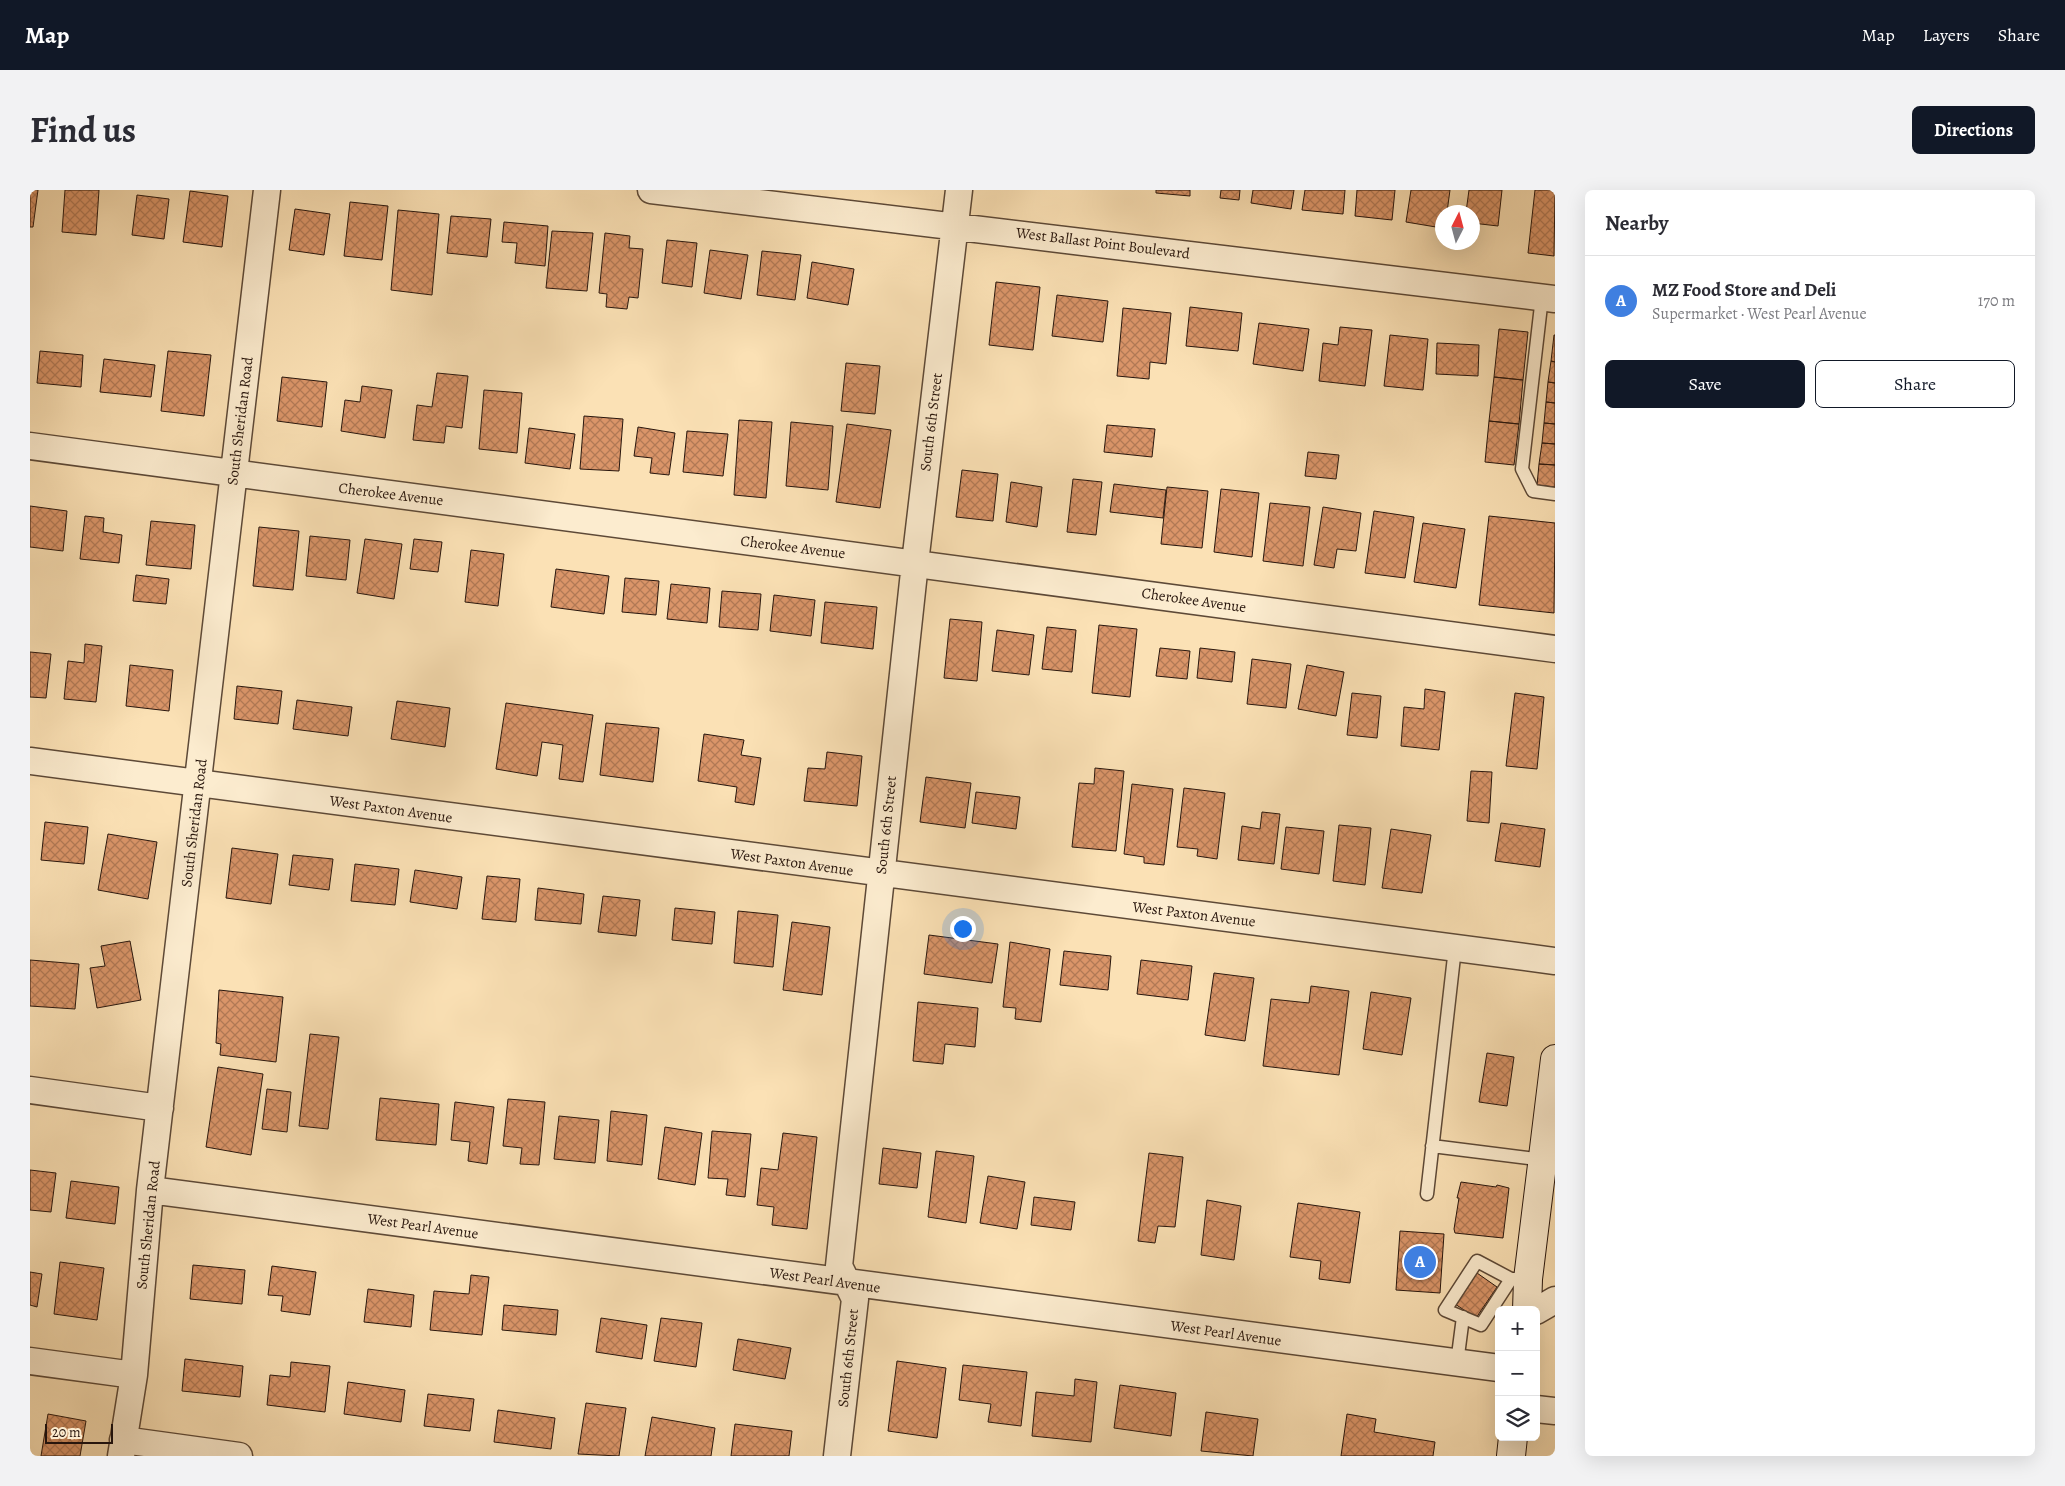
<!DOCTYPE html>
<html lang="en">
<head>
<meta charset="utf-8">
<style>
	:root { --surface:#fff; --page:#f2f2f3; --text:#2b2b33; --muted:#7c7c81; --line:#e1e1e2; --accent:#111827 }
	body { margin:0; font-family:Alegreya,serif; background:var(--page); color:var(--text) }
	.controls { position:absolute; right:15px; bottom:15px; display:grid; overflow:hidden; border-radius:8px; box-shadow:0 5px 20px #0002 }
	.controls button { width:45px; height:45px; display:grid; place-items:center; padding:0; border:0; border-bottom:1px solid var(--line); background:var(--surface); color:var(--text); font:25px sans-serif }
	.compass { position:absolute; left:1405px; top:15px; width:45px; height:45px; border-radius:50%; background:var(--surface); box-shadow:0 5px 20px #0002; rotate:6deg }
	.scale { position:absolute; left:15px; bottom:12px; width:68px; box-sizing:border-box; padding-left:5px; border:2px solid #28160d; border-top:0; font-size:14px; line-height:18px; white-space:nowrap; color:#28160d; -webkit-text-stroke:4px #fceccf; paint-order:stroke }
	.you { position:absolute; left:932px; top:738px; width:18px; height:18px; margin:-12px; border:4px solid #fff; border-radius:50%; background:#1a73e8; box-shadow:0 0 0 8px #1a73e833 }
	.badge { display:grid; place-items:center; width:32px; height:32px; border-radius:50%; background:var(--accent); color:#fff; font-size:16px; font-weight:700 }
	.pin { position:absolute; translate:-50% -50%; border:2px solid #fff; box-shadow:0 1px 5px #0006 }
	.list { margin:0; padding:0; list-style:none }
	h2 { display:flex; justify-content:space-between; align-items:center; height:65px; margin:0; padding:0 20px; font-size:21px }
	h2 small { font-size:16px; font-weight:400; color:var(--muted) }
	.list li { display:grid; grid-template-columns:32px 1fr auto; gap:15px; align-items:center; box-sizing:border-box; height:90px; padding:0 20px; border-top:1px solid var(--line) }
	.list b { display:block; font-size:19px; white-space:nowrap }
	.list p { margin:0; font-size:16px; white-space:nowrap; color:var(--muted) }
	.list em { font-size:16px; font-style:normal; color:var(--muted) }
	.actions { display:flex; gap:10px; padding:15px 20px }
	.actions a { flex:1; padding:11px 0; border:1px solid var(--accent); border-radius:8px; text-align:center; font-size:18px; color:var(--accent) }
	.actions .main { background:var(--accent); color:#fff }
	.icon { flex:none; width:28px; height:28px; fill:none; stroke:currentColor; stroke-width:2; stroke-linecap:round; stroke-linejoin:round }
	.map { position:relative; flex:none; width:1525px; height:1266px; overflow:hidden; border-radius:8px }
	header { display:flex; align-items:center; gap:30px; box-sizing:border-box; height:70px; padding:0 25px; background:var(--accent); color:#fff }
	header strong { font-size:24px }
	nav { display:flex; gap:28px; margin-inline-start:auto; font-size:18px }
	.intro { display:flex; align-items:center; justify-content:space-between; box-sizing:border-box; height:120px; padding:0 30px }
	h1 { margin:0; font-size:35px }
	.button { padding:12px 22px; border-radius:8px; background:var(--accent); color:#fff; font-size:18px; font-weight:700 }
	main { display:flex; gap:30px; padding:0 30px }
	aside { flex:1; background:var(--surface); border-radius:8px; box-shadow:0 5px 20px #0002 }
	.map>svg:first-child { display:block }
</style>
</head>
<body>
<header>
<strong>Map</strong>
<nav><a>Map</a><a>Layers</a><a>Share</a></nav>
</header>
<div class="intro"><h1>Find us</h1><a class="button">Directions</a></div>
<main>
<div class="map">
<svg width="1525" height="1266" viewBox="0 0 1525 1266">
	<defs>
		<pattern id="building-cross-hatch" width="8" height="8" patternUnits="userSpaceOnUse" patternTransform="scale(1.25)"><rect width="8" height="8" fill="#da9569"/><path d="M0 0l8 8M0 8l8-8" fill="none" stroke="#b17955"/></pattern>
	</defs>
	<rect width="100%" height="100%" fill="#fbe1b5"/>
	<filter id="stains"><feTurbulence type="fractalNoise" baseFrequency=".004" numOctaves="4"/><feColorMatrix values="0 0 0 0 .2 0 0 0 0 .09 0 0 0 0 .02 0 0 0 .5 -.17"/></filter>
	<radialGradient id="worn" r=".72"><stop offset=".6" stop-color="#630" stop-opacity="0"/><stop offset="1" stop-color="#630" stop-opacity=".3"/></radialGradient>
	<path fill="url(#building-cross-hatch)" stroke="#28160d" d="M 0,0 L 8,0 L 3,37 L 0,37 Z
		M 35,0 L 69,0 L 66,45 L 32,42 Z
		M 1126,0 L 1160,0 L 1160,6 L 1126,3 Z
		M 1191,0 L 1210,0 L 1209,10 L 1190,8 Z
		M 1223,0 L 1264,0 L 1261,19 L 1221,13 Z
		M 1275,0 L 1315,0 L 1313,24 L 1272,20 Z
		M 1327,0 L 1365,0 L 1362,30 L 1325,26 Z
		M 1381,0 L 1420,0 L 1417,22 L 1412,22 L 1412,38 L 1376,32 Z
		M 1439,0 L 1472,0 L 1468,36 L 1442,33 L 1442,22 L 1436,22 Z
		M 1505,0 L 1525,0 L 1524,66 L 1498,63 Z
		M 160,1 L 198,6 L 192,57 L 153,52 Z
		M 107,5 L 139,9 L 134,49 L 102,45 Z
		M 320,12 L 358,16 L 352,70 L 314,66 Z
		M 265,19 L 300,24 L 294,65 L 259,60 Z
		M 368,20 L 409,24 L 402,105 L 361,100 Z
		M 421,26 L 461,29 L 457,67 L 417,63 Z
		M 474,32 L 518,36 L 515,76 L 485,73 L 487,53 L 472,52 Z
		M 522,41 L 563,43 L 557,101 L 516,98 Z
		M 575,43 L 600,46 L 599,58 L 613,59 L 608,108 L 599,107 L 597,119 L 576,117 L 577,104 L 569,103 Z
		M 637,50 L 667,53 L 662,97 L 632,93 Z
		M 680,60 L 718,65 L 711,109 L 674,103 Z
		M 732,61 L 771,65 L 765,110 L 727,105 Z
		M 782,72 L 824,79 L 818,115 L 777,108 Z
		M 966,92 L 1010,97 L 1003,160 L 959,155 Z
		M 1027,105 L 1078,111 L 1073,152 L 1022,146 Z
		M 1160,117 L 1212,123 L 1208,161 L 1156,156 Z
		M 1093,118 L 1141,123 L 1136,174 L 1120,172 L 1119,189 L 1087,186 Z
		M 1229,133 L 1279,139 L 1273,181 L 1223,174 Z
		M 1310,137 L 1342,140 L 1335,196 L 1289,191 L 1293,153 L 1308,155 Z
		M 1469,139 L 1498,142 L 1493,190 L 1464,187 Z
		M 1360,145 L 1398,149 L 1393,200 L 1354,196 Z
		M 1524,145 L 1525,145 L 1525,172 L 1521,171 Z
		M 1407,153 L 1449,155 L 1448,186 L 1406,184 Z
		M 10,161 L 53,165 L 51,197 L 7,193 Z
		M 138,161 L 181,165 L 174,226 L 131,221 Z
		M 74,169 L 125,175 L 121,207 L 70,202 Z
		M 1521,171 L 1525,172 L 1525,193 L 1518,192 Z
		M 816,173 L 850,176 L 845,224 L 811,221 Z
		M 407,183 L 438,186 L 432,238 L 416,236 L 414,253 L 383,250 L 387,215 L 402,217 Z
		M 252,187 L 297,192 L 292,237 L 247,231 Z
		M 1464,187 L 1493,190 L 1489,234 L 1459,231 Z
		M 1518,192 L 1525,193 L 1525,213 L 1516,212 Z
		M 332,196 L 362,200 L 355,248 L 311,241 L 315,210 L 330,212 Z
		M 454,200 L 492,203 L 487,263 L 449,259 Z
		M 1516,212 L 1525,213 L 1525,234 L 1514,233 Z
		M 554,226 L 593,229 L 589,281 L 550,279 Z
		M 709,230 L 742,232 L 736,308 L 704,305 Z
		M 1459,231 L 1489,234 L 1484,275 L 1455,272 Z
		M 761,232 L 803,236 L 798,300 L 756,296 Z
		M 1514,233 L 1525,234 L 1525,254 L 1512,253 Z
		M 817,234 L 861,240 L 850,318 L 806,312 Z
		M 1077,235 L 1125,239 L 1122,267 L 1074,262 Z
		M 608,237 L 645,243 L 639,285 L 620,283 L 622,268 L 604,266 Z
		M 499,238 L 545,244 L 540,279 L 495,273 Z
		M 657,241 L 698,244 L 693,286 L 653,282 Z
		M 1512,253 L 1525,254 L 1525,275 L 1509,274 Z
		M 1278,262 L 1309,265 L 1306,289 L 1275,286 Z
		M 1509,274 L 1525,275 L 1525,297 L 1507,295 Z
		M 932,280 L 968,284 L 963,331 L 926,327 Z
		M 1043,289 L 1072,292 L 1066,345 L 1037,342 Z
		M 981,292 L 1012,297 L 1007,337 L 976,332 Z
		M 1084,294 L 1136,300 L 1133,328 L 1080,322 Z
		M 1137,297 L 1178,301 L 1172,358 L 1131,354 Z
		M 1191,299 L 1229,303 L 1222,367 L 1184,362 Z
		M 1240,313 L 1280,317 L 1273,376 L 1233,371 Z
		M 0,316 L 37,321 L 33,361 L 0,357 Z
		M 1293,317 L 1331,323 L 1326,361 L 1307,359 L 1304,378 L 1284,375 Z
		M 1344,321 L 1384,327 L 1375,388 L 1335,383 Z
		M 55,326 L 74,328 L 73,342 L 92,345 L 89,373 L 50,369 Z
		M 1459,326 L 1525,333 L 1524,423 L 1449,415 Z
		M 121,331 L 165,335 L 161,379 L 116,375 Z
		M 1393,333 L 1435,339 L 1426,398 L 1384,392 Z
		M 229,337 L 269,341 L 263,400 L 223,396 Z
		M 280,346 L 320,350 L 316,390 L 276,386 Z
		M 335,349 L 372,354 L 364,409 L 327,403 Z
		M 384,349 L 412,352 L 408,382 L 380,379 Z
		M 441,360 L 474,364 L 468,416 L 435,412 Z
		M 526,379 L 579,386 L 574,424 L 521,417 Z
		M 106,385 L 139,389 L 136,414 L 103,411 Z
		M 595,388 L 629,391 L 626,425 L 592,422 Z
		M 641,394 L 680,398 L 677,433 L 637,429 Z
		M 692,401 L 731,404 L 728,440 L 689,437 Z
		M 744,405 L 785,410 L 781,446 L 740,441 Z
		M 795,412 L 847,417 L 843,459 L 791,453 Z
		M 920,429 L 952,432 L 947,491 L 914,488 Z
		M 1069,435 L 1107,439 L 1100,507 L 1062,503 Z
		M 1017,437 L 1046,440 L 1042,482 L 1012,479 Z
		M 967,440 L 1004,445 L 999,485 L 962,481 Z
		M 55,454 L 72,456 L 66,512 L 34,509 L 38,471 L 54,473 Z
		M 1130,458 L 1160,461 L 1157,489 L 1126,486 Z
		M 1170,458 L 1205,462 L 1202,492 L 1167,488 Z
		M 0,462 L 21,464 L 16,508 L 0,507 Z
		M 1222,469 L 1261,474 L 1256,518 L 1217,514 Z
		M 100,475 L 143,480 L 139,521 L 96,516 Z
		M 1277,475 L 1314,482 L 1306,526 L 1268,519 Z
		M 207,496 L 252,501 L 248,534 L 204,529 Z
		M 1395,499 L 1415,502 L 1409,560 L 1371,556 L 1374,517 L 1394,519 Z
		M 1322,503 L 1351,506 L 1347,548 L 1317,545 Z
		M 1485,503 L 1514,507 L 1507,579 L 1476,576 Z
		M 267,510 L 322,517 L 318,546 L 263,539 Z
		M 367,511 L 420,518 L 415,557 L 361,549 Z
		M 476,513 L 563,525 L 553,592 L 529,589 L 533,555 L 512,552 L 507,586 L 466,579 Z
		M 576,533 L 629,538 L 623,592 L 570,585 Z
		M 674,544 L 714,550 L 711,565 L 731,568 L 724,615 L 705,612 L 707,597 L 668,591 Z
		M 797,562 L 832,566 L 827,616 L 774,611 L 778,578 L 795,579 Z
		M 1065,578 L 1094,581 L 1086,661 L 1042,657 L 1049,593 L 1064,594 Z
		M 1441,581 L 1462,582 L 1459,633 L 1437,631 Z
		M 896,587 L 941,593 L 935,638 L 890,632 Z
		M 1102,594 L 1143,599 L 1134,675 L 1114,673 L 1114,667 L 1094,664 Z
		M 1154,598 L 1195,603 L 1187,669 L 1167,666 L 1168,659 L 1147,657 Z
		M 946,602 L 990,607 L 986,639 L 942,633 Z
		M 1232,622 L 1250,624 L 1244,674 L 1208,670 L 1212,636 L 1230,639 Z
		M 15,632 L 58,637 L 54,674 L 11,670 Z
		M 1471,633 L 1515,639 L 1510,677 L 1465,671 Z
		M 1309,635 L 1341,638 L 1335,695 L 1303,691 Z
		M 1256,637 L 1294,641 L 1289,684 L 1251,679 Z
		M 1361,639 L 1401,645 L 1392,703 L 1352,698 Z
		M 78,644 L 127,652 L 118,709 L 68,700 Z
		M 202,658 L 248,664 L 241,714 L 196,708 Z
		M 263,665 L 303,669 L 299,700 L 259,695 Z
		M 325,674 L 369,679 L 365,715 L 321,711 Z
		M 385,680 L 432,687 L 427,719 L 380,712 Z
		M 457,686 L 490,689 L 486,732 L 452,729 Z
		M 508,698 L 554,704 L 551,734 L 505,730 Z
		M 573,706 L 610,710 L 606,746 L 568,742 Z
		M 645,718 L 685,722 L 682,754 L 642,750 Z
		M 708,721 L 748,725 L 743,777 L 704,773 Z
		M 762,732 L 800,737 L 792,805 L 753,800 Z
		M 899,745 L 968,754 L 962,793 L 894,784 Z
		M 100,751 L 111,810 L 67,818 L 60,778 L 75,776 L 71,756 Z
		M 980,752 L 1020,759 L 1011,832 L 985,829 L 986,818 L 973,817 Z
		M 1034,761 L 1081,766 L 1078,800 L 1030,795 Z
		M 0,770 L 49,774 L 45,819 L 0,816 Z
		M 1111,770 L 1162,776 L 1158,810 L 1107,804 Z
		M 1184,783 L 1224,788 L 1215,851 L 1175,845 Z
		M 1281,796 L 1319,801 L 1309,885 L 1233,876 L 1241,809 L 1279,813 Z
		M 189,800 L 253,807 L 246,872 L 190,865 L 191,854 L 186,853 Z
		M 1341,802 L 1381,808 L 1372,865 L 1333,859 Z
		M 888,812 L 948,818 L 945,857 L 915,854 L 913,874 L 883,871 Z
		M 280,844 L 309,847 L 298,939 L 269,936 Z
		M 1457,863 L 1484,867 L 1477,916 L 1449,912 Z
		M 188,877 L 233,884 L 221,965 L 176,957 Z
		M 237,899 L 261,902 L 257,942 L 232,939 Z
		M 350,908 L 409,914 L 406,955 L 346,950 Z
		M 478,909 L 515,912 L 509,975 L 490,974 L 492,958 L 473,956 Z
		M 425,912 L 464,917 L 457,974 L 438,971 L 440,952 L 421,950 Z
		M 581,921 L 617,925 L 612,975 L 577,971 Z
		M 529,926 L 569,930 L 565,973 L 524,969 Z
		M 635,937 L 672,943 L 665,995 L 628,989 Z
		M 682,941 L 721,944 L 715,1007 L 696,1005 L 698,989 L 678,988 Z
		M 753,943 L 787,947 L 777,1039 L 742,1035 L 744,1017 L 727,1015 L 731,978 L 748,980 Z
		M 853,958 L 891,963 L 887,998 L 849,994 Z
		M 906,961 L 944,966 L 936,1033 L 898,1027 Z
		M 1119,963 L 1153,967 L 1145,1037 L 1128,1036 L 1125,1053 L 1108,1051 Z
		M 0,980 L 26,983 L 21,1022 L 0,1020 Z
		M 958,986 L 995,992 L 987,1039 L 950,1033 Z
		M 41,991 L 89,997 L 85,1034 L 36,1028 Z
		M 1431,992 L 1466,997 L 1467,995 L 1479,998 L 1473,1048 L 1425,1043 L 1424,1039 L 1429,1008 L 1427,1008 Z
		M 1004,1007 L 1045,1012 L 1041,1040 L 1001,1035 Z
		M 1177,1010 L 1211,1016 L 1204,1070 L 1171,1065 Z
		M 1268,1013 L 1330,1022 L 1320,1093 L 1289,1089 L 1291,1071 L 1260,1067 Z
		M 1370,1041 L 1414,1044 L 1410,1103 L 1366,1100 Z
		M 30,1072 L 74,1078 L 67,1130 L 24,1124 Z
		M 163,1075 L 215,1080 L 212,1114 L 160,1109 Z
		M 242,1076 L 286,1082 L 280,1125 L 251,1121 L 253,1106 L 238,1105 Z
		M 0,1082 L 12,1084 L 7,1117 L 0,1115 Z
		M 1447,1083 L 1467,1097 L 1446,1128 L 1425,1114 Z
		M 441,1085 L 459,1087 L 452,1145 L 400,1140 L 404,1101 L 439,1104 Z
		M 338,1099 L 384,1105 L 381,1137 L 334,1132 Z
		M 474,1115 L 528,1120 L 526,1145 L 472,1140 Z
		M 571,1128 L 617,1135 L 612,1169 L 566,1162 Z
		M 631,1128 L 672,1133 L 666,1177 L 624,1171 Z
		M 708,1149 L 761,1158 L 755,1189 L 703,1180 Z
		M 155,1169 L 213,1176 L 210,1207 L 152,1201 Z
		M 867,1171 L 916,1178 L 907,1248 L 858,1241 Z
		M 261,1172 L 300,1176 L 295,1222 L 237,1215 L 240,1185 L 260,1187 Z
		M 933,1175 L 997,1182 L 991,1236 L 958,1232 L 961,1214 L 929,1210 Z
		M 1045,1189 L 1067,1192 L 1061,1252 L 1002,1246 L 1006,1202 L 1044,1206 Z
		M 318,1192 L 375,1200 L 371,1232 L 314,1224 Z
		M 1090,1195 L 1146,1203 L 1141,1246 L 1084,1238 Z
		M 398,1204 L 444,1209 L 440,1241 L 394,1236 Z
		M 556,1213 L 596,1218 L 589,1266 L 548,1264 Z
		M 468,1220 L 525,1228 L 521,1259 L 464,1252 Z
		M 1176,1222 L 1228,1229 L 1223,1266 L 1171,1261 Z
		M 18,1224 L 56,1231 L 50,1266 L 11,1266 Z
		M 1317,1224 L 1346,1229 L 1344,1242 L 1405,1252 L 1403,1266 L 1311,1266 Z
		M 622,1227 L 685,1238 L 681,1266 L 615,1266 Z
		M 705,1234 L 762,1241 L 759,1266 L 701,1266 Z"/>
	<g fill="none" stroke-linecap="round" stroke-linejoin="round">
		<g stroke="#5d4937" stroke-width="15">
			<path id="lane" d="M 1512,107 L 1492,279 L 1503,301 L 1525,304
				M 1402,956 L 1514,970
				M 1397,1004 L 1425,758
				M 1481,1089 L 1451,1135 L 1415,1120 L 1447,1071 L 1481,1089 L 1498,1089
				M 1427,1173 L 1433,1127"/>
		</g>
		<g stroke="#5d4937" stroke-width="29">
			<path id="street" d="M 621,0 L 1525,109
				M 0,256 L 1525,459
				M 0,571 L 1525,771
				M 0,900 L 130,918
				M 120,1000 L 1469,1178
				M 1506,1121 L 1525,1110
				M 0,1171 L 104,1185
				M 1506,1219 L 1525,1221
				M 93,1250 L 209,1266
				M 91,1266 L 104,1185 L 120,1000 L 237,0
				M 807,1266 L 825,1109 L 809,1076 L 885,373 L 929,0"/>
		</g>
		<g stroke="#28160d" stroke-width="30">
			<path id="secondary" d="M 1497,1120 L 1498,1089 L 1525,869
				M 1481,1266 L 1483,1247"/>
		</g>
		<use href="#lane" stroke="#fceccf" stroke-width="12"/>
		<use href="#street" stroke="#fceccf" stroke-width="26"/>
		<use href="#secondary" stroke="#fceccf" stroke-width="28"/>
	</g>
	<g text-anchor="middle" stroke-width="4" stroke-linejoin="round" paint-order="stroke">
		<g font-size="15" fill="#28160d" stroke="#fceccf">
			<text transform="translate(1073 53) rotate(7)" y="5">West Ballast Point Boulevard</text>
			<text transform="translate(210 231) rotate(-83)" y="5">South Sheridan Road</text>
			<text transform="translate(901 232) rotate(-83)" y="5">South 6th Street</text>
			<text transform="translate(361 304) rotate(7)" y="5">Cherokee Avenue</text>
			<text transform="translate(763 357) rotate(7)" y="5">Cherokee Avenue</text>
			<text transform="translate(1164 410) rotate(8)" y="5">Cherokee Avenue</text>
			<text transform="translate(361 619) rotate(8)" y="5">West Paxton Avenue</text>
			<text transform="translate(164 633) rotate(-83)" y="5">South Sheridan Road</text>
			<text transform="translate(856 635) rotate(-84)" y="5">South 6th Street</text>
			<text transform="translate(762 672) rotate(8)" y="5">West Paxton Avenue</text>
			<text transform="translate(1164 724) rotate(7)" y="5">West Paxton Avenue</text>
			<text transform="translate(118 1035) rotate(-84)" y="5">South Sheridan Road</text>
			<text transform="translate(393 1036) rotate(8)" y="5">West Pearl Avenue</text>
			<text transform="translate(795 1090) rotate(8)" y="5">West Pearl Avenue</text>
			<text transform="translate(1196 1143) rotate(8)" y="5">West Pearl Avenue</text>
			<text transform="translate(818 1168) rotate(-84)" y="5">South 6th Street</text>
		</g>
	</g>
	<rect width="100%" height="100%" filter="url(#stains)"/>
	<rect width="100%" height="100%" fill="url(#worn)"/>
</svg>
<div class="controls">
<button>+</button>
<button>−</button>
<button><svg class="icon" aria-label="layers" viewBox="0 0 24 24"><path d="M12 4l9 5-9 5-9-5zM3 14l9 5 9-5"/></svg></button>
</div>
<svg class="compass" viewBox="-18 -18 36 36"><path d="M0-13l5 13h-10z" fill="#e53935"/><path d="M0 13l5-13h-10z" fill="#7c7c81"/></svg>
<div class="scale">20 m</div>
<div class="you"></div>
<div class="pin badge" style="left:1390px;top:1072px;background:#3f7fe0">A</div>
</div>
<aside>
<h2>Nearby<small></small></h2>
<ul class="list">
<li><span class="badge" style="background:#3f7fe0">A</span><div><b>MZ Food Store and Deli</b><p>Supermarket · West Pearl Avenue</p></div><em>170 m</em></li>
</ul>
<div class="actions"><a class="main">Save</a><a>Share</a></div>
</aside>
</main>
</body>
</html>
